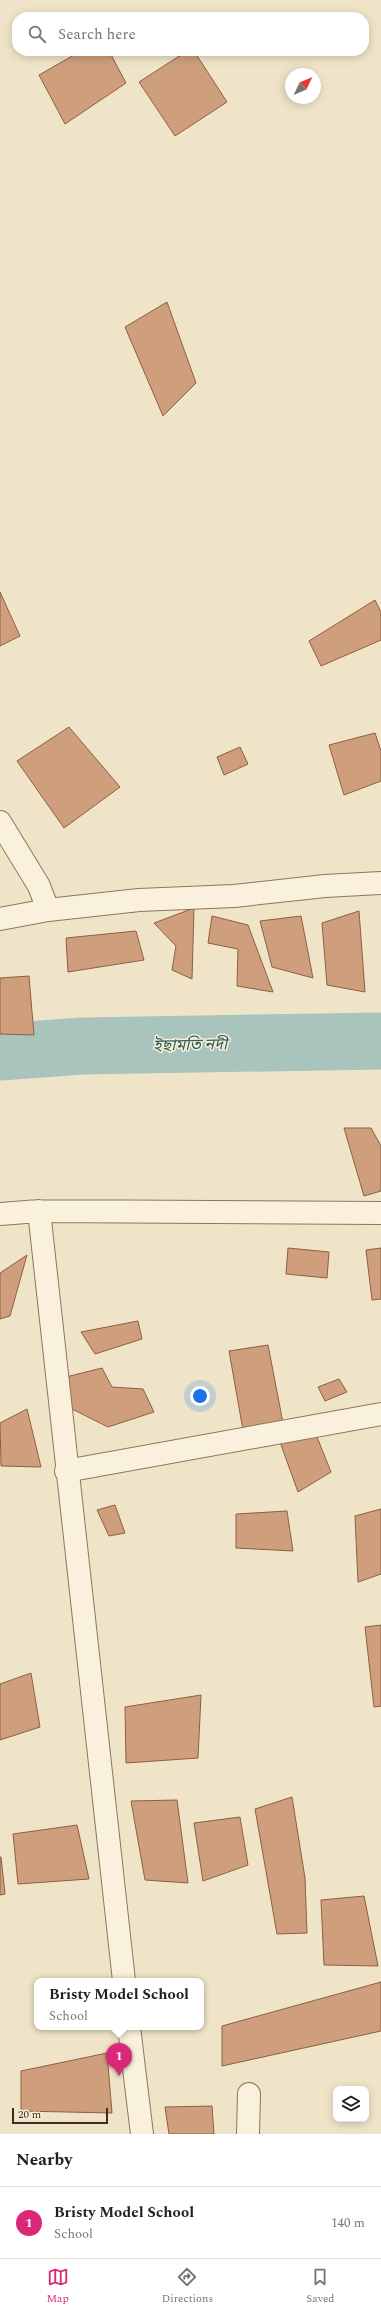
<!DOCTYPE html>
<html lang="en">
<head>
<meta charset="utf-8">
<style>
	:root { --surface:#fff; --page:#f6f6f6; --text:#202124; --muted:#757577; --line:#e0e0e0; --accent:#db2777 }
	body { margin:0; font-family:Spectral,"Noto Sans Bengali",serif; background:var(--page); color:var(--text) }
	.controls { position:absolute; right:12px; bottom:12px; display:grid; overflow:hidden; border-radius:8px; box-shadow:0 2px 10px #0003 }
	.controls button { width:36px; height:36px; display:grid; place-items:center; padding:0; border:0; border-bottom:1px solid var(--line); background:var(--surface); color:var(--text); font:20px sans-serif }
	.compass { position:absolute; left:285px; top:68px; width:36px; height:36px; border-radius:50%; background:var(--surface); box-shadow:0 2px 10px #0003; rotate:46deg }
	.scale { position:absolute; left:12px; bottom:10px; width:96px; box-sizing:border-box; padding-left:4px; border:2px solid #3d2e20; border-top:0; font-size:11px; line-height:14px; white-space:nowrap; color:#3d2e20; -webkit-text-stroke:3px #f7eed8; paint-order:stroke }
	.you { position:absolute; left:200px; top:1396px; width:14px; height:14px; margin:-10px; border:3px solid #fff; border-radius:50%; background:#1a73e8; box-shadow:0 0 0 6px #1a73e833 }
	.badge { display:grid; place-items:center; width:26px; height:26px; border-radius:50%; background:var(--accent); color:#fff; font-size:13px; font-weight:700 }
	.pin { position:absolute; translate:-50% -33px; filter:drop-shadow(0 1px 2px #0008) }
	.pin::after { content:''; position:absolute; top:21px; width:14px; height:12px; background:inherit; clip-path:polygon(0 0,100% 0,50% 100%) }
	.popup { position:absolute; left:34px; top:1978px; width:170px; height:52px; box-sizing:border-box; display:grid; place-content:center; border-radius:8px; background:var(--surface); filter:drop-shadow(0 1px 3px #0005); font-size:13px; white-space:nowrap; color:var(--muted) }
	.popup b { font-size:15px; color:var(--text) }
	.popup::after { content:''; position:absolute; left:50%; top:100%; margin-left:-8px; border:8px solid transparent; border-top-color:var(--surface) }
	.list { margin:0; padding:0; list-style:none }
	h2 { display:flex; justify-content:space-between; align-items:center; height:52px; margin:0; padding:0 16px; font-size:17px }
	h2 small { font-size:13px; font-weight:400; color:var(--muted) }
	.list li { display:grid; grid-template-columns:26px 1fr auto; gap:12px; align-items:center; box-sizing:border-box; height:72px; padding:0 16px; border-top:1px solid var(--line) }
	.list b { display:block; font-size:15px; white-space:nowrap }
	.list p { margin:0; font-size:13px; white-space:nowrap; color:var(--muted) }
	.list em { font-size:13px; font-style:normal; color:var(--muted) }
	.icon { flex:none; width:22px; height:22px; fill:none; stroke:currentColor; stroke-width:2; stroke-linecap:round; stroke-linejoin:round }
	.map { position:relative; flex:none; width:381px; height:2134px; overflow:hidden }
	.search { position:absolute; background:var(--surface); box-shadow:0 2px 10px #0003; left:12px; right:12px; top:12px; height:44px; display:flex; align-items:center; gap:10px; box-sizing:border-box; padding:0 14px; border-radius:16px; color:var(--muted); font-size:15px }
	.sheet { height:124px; background:var(--surface) }
	nav { display:flex; justify-content:space-around; align-items:center; box-sizing:border-box; height:56px; border-top:1px solid var(--line); background:var(--surface); font-size:11px; color:var(--muted) }
	nav a { display:grid; justify-items:center; gap:2px }
	nav .on { color:var(--accent) }
	.map>svg:first-child { display:block }
</style>
</head>
<body>
<div class="map">
<svg width="381" height="2134" viewBox="0 0 381 2134">
	<rect width="100%" height="100%" fill="#f0e4c8"/>
	<g fill="none" stroke-linecap="round" stroke-linejoin="round">
		<path stroke="#a9c4bc" stroke-width="57" d="M 0,1052 L 82,1046 L 381,1041"/>
	</g>
	<path fill="#cf9f7d" stroke="#8d5f41" d="M 81,51 L 109,51 L 126,83 L 65,124 L 39,75 Z
		M 187,51 L 194,51 L 227,102 L 175,136 L 139,82 Z
		M 167,302 L 196,383 L 163,416 L 125,327 Z
		M 0,592 L 20,636 L 0,646 Z
		M 375,600 L 381,612 L 381,640 L 321,666 L 309,641 Z
		M 69,727 L 120,787 L 64,828 L 17,761 Z
		M 375,733 L 381,751 L 381,781 L 344,795 L 329,745 Z
		M 240,747 L 248,764 L 224,775 L 217,757 Z
		M 194,908 L 192,979 L 172,970 L 176,946 L 154,923 Z
		M 359,911 L 365,992 L 327,985 L 322,923 Z
		M 212,916 L 248,925 L 273,992 L 237,986 L 238,949 L 208,943 Z
		M 301,916 L 313,978 L 272,967 L 260,921 Z
		M 136,931 L 144,960 L 68,972 L 66,938 Z
		M 29,976 L 34,1035 L 0,1034 L 0,978 Z
		M 344,1128 L 371,1128 L 381,1146 L 381,1191 L 364,1196 Z
		M 288,1248 L 329,1252 L 327,1278 L 286,1274 Z
		M 381,1248 L 381,1299 L 372,1300 L 366,1250 Z
		M 27,1255 L 10,1316 L 0,1319 L 0,1273 Z
		M 138,1321 L 142,1339 L 95,1354 L 81,1332 Z
		M 268,1345 L 283,1423 L 243,1430 L 229,1351 Z
		M 102,1368 L 112,1387 L 143,1389 L 154,1412 L 108,1427 L 68,1407 L 62,1378 Z
		M 339,1379 L 347,1392 L 325,1401 L 318,1387 Z
		M 27,1409 L 41,1467 L 1,1466 L 0,1423 Z
		M 315,1432 L 331,1472 L 298,1492 L 280,1442 Z
		M 115,1505 L 125,1533 L 109,1536 L 97,1510 Z
		M 381,1509 L 381,1574 L 358,1582 L 355,1516 Z
		M 287,1511 L 293,1551 L 236,1548 L 236,1514 Z
		M 381,1625 L 381,1706 L 374,1707 L 365,1627 Z
		M 31,1673 L 40,1727 L 0,1740 L 0,1684 Z
		M 201,1695 L 198,1758 L 126,1763 L 125,1707 Z
		M 292,1797 L 305,1878 L 307,1933 L 277,1934 L 255,1809 Z
		M 177,1800 L 188,1883 L 145,1880 L 131,1801 Z
		M 240,1817 L 248,1865 L 203,1881 L 194,1823 Z
		M 77,1825 L 89,1879 L 18,1884 L 13,1834 Z
		M 0,1857 L 1,1857 L 5,1894 L 0,1895 Z
		M 364,1896 L 378,1966 L 324,1965 L 321,1900 Z
		M 381,1982 L 381,2031 L 222,2066 L 222,2026 Z
		M 107,2053 L 112,2113 L 21,2111 L 21,2071 Z
		M 212,2106 L 214,2134 L 169,2134 L 165,2107 Z"/>
	<g fill="none" stroke-linecap="round" stroke-linejoin="round">
		<g stroke="#8d765c" stroke-width="24">
			<path id="minor" d="M 0,822 L 39,886 L 48,910
				M 0,919 L 48,910 L 139,900 L 234,896 L 325,886 L 381,883
				M 39,1211 L 124,1981
				M 0,1214 L 39,1211 L 381,1213
				M 66,1471 L 381,1414
				M 129,2027 L 142,2134
				M 248,2134 L 249,2094"/>
		</g>
		<use href="#minor" stroke="#faf1dc" stroke-width="22"/>
	</g>
	<g text-anchor="middle" stroke-width="3" stroke-linejoin="round" paint-order="stroke">
		<g font-size="16" font-style="italic" fill="#2f5d5a" stroke="#f7eed8">
			<text transform="translate(190 1044) rotate(-1)" y="6">ইছামতি নদী</text>
		</g>
	</g>
</svg>
<div class="controls">
<button><svg class="icon" aria-label="layers" viewBox="0 0 24 24"><path d="M12 4l9 5-9 5-9-5zM3 14l9 5 9-5"/></svg></button>
</div>
<svg class="compass" viewBox="-18 -18 36 36"><path d="M0-13l5 13h-10z" fill="#e53935"/><path d="M0 13l5-13h-10z" fill="#757577"/></svg>
<div class="scale">20 m</div>
<div class="you"></div>
<div class="pin badge" style="left:119px;top:2076px">1</div>
<div class="popup"><b>Bristy Model School</b>School</div>
<div class="search"><svg class="icon" aria-label="search" viewBox="0 0 24 24"><circle cx="10" cy="10" r="6"/><path d="M15 15l6 6"/></svg>Search here</div>
</div>
<section class="sheet">
<h2>Nearby<small></small></h2>
<ul class="list">
<li><span class="badge">1</span><div><b>Bristy Model School</b><p>School</p></div><em>140 m</em></li>
</ul>
</section>
<nav>
<a class="on"><svg class="icon" aria-label="map" viewBox="0 0 24 24"><path d="M3 6l6-2 6 2 6-2v14l-6 2-6-2-6 2zM9 4v14M15 6v14"/></svg>Map</a>
<a><svg class="icon" aria-label="directions" viewBox="0 0 24 24"><path d="M12 3l9 9-9 9-9-9zM9 14v-3h6M13 9l2 2-2 2"/></svg>Directions</a>
<a><svg class="icon" aria-label="saved" viewBox="0 0 24 24"><path d="M7 4h10v16l-5-4-5 4z"/></svg>Saved</a>
</nav>
</body>
</html>
